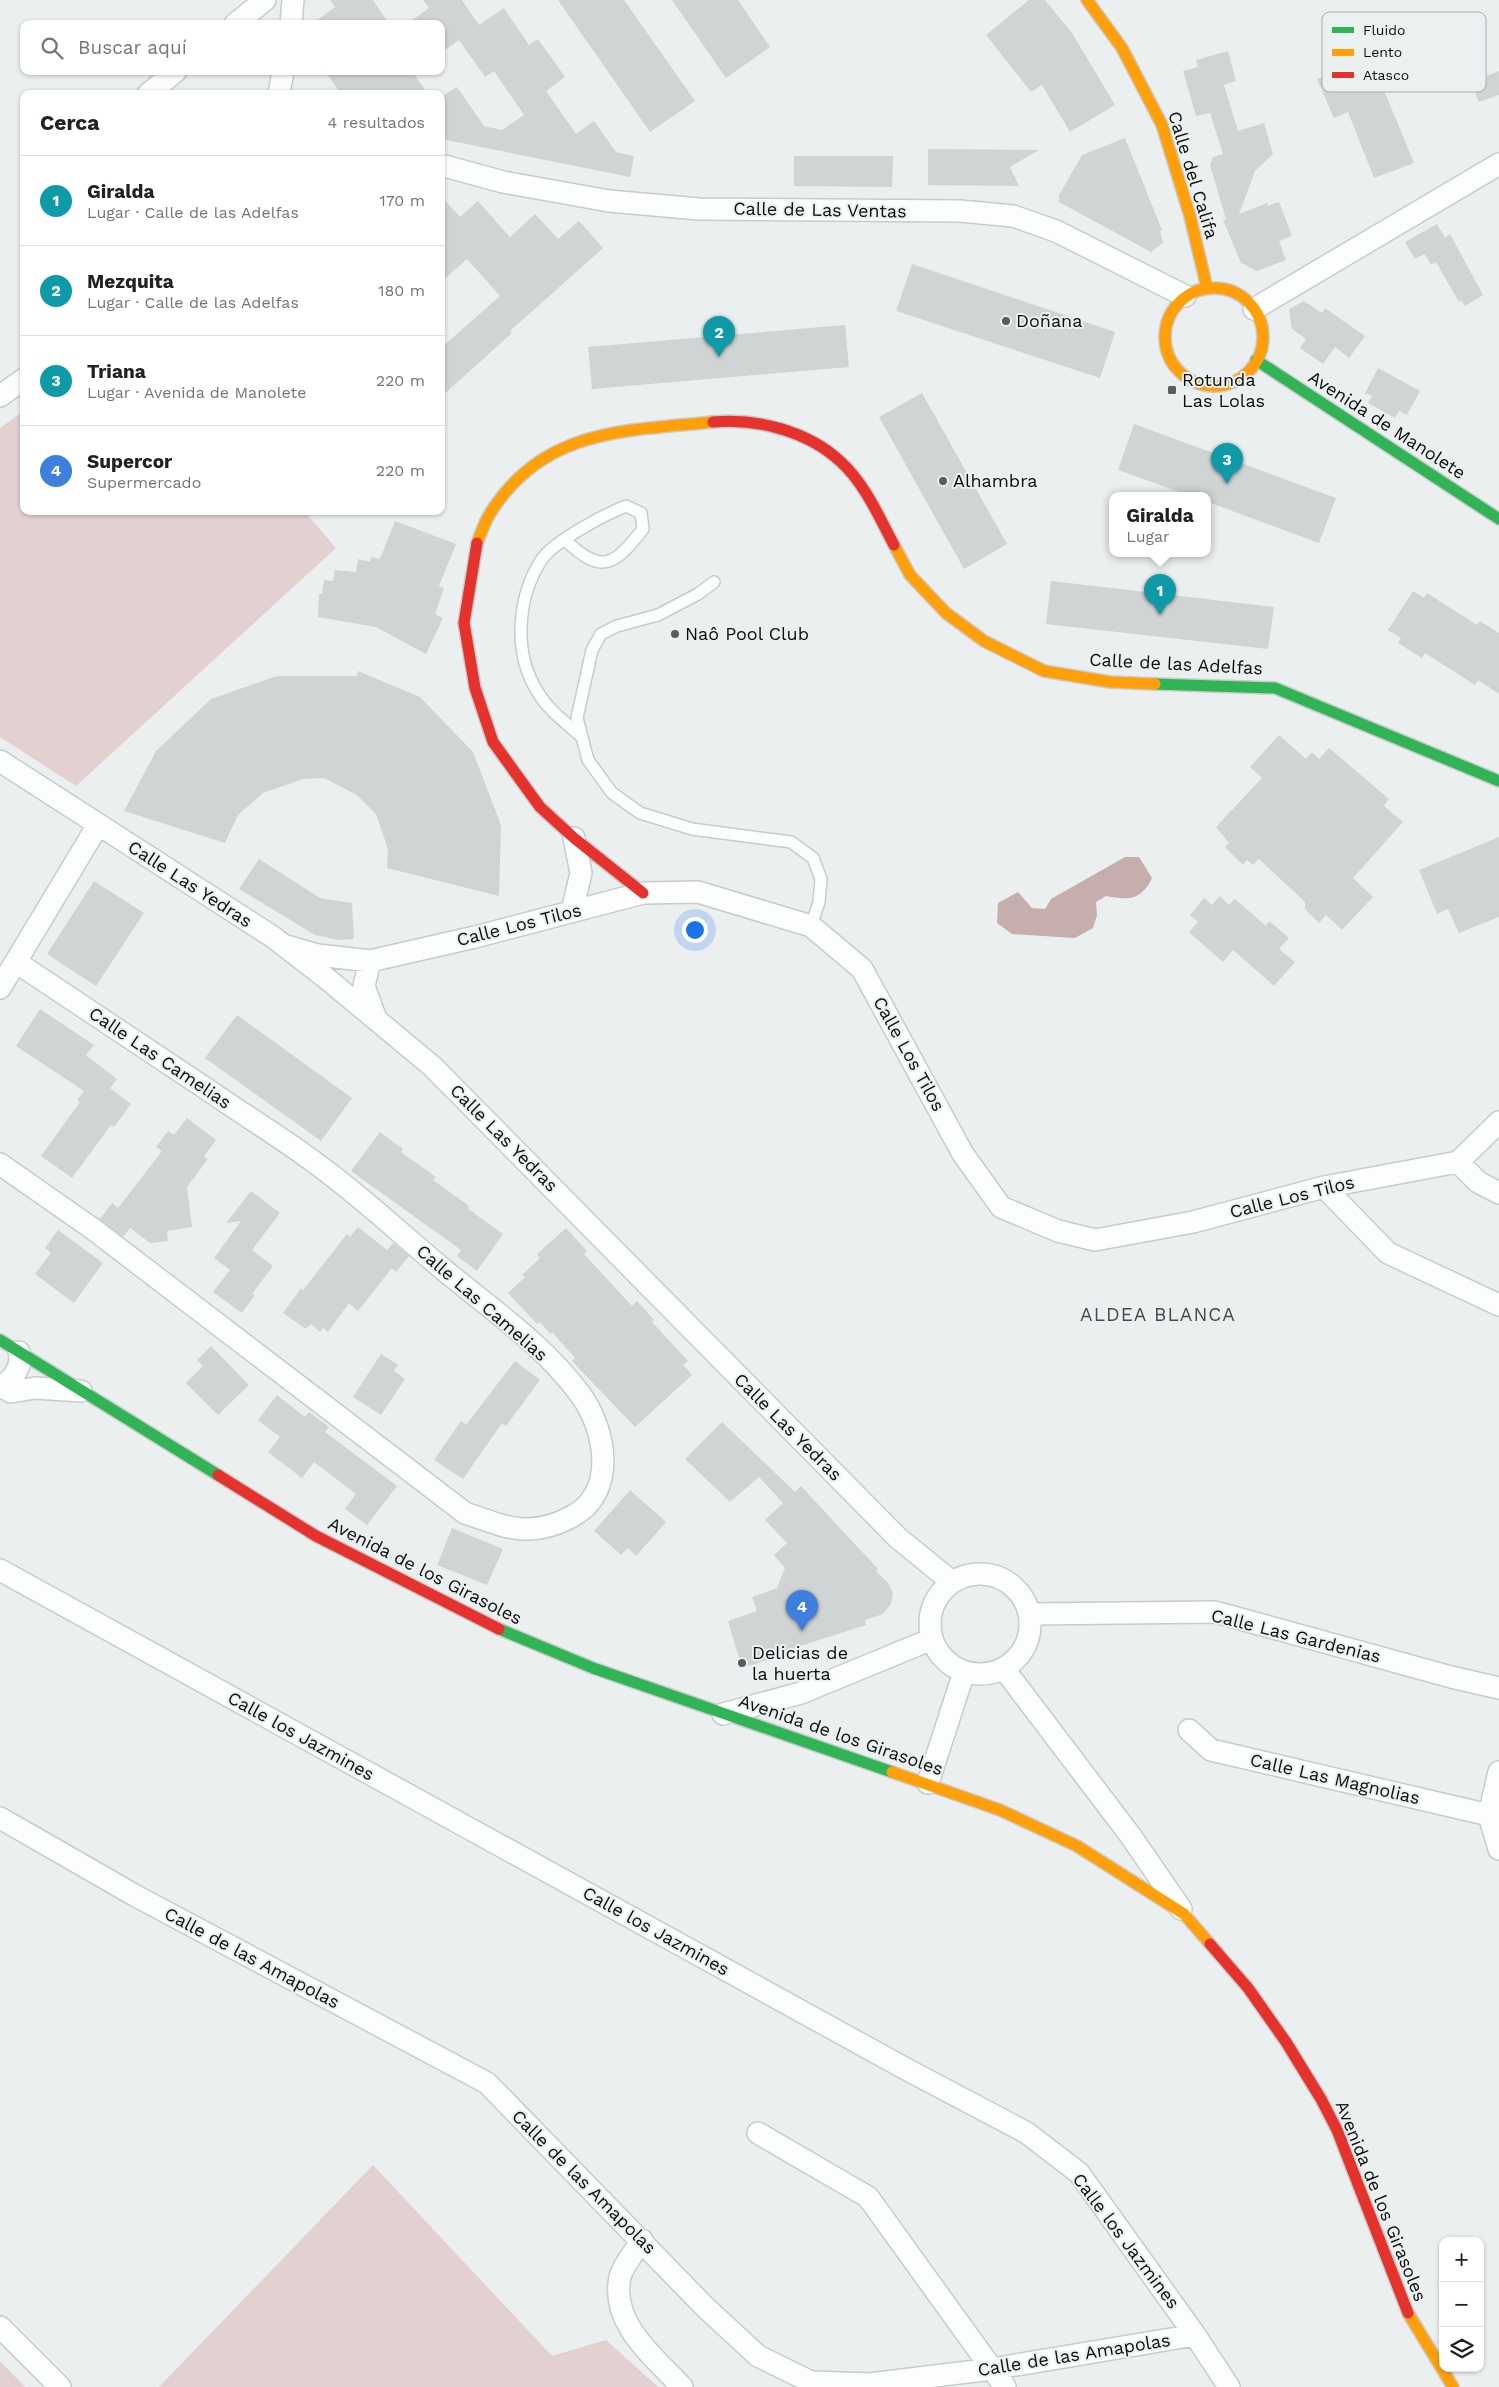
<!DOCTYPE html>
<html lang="es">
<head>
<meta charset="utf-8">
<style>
	:root { --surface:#fff; --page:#f2f2f2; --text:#202124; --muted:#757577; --line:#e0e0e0; --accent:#b45309 }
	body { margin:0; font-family:"Work Sans",sans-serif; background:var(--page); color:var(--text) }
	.controls { position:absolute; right:15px; bottom:15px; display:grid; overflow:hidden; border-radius:10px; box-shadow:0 1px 4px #0004 }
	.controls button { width:45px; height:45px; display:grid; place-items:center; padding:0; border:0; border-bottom:1px solid var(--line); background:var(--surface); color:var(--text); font:25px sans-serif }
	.you { position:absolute; left:694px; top:929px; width:18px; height:18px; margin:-12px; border:4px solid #fff; border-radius:50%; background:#1a73e8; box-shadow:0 0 0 8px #1a73e833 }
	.badge { display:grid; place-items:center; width:32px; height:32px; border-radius:50%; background:var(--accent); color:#fff; font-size:16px; font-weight:700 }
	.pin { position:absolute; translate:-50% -41px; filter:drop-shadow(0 1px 2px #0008) }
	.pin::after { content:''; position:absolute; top:26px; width:18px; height:15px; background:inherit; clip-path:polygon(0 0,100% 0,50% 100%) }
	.popup { position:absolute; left:1109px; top:492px; width:102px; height:65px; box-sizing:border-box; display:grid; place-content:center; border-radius:10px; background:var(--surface); filter:drop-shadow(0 1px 4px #0005); font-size:16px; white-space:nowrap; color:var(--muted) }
	.popup b { font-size:19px; color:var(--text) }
	.popup::after { content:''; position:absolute; left:50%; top:100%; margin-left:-10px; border:10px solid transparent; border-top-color:var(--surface) }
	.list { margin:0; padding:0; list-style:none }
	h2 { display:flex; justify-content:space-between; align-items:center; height:65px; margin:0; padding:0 20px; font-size:21px }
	h2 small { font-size:16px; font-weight:400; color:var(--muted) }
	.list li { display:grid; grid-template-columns:32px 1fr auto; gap:15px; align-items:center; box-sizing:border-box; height:90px; padding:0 20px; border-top:1px solid var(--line) }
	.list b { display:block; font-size:19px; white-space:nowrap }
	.list p { margin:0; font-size:16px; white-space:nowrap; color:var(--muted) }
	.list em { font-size:16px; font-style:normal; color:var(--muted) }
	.icon { flex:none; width:28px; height:28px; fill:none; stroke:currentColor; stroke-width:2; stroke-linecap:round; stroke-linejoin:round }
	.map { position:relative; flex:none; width:1499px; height:2387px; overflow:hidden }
	.search { position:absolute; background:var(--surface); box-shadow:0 1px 4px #0004; left:20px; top:20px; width:425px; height:55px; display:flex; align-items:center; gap:12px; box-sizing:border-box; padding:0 18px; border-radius:10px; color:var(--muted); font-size:19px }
	.panel { position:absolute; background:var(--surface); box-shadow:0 1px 4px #0004; left:20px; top:90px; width:425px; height:425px; border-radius:10px }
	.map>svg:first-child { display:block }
</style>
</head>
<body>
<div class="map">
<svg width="1499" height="2387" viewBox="0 0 1499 2387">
	<rect width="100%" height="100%" fill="#eceff0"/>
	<path fill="#e3d0d0" d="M 24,411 L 24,511 L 304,511 L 336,548 L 76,786 L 0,737 L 0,428 Z
		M 373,2165 L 552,2356 L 606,2340 L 658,2387 L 159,2387 Z
		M 0,2361 L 25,2387 L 0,2387 Z"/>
	<path fill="#c6aead" d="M 1125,857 L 1139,857 L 1152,878 C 1141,901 1128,900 1106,896 L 1096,902 L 1097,915 L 1093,928 L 1075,938 L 1012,934 L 997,923 L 998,903 L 1018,892 L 1032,908 L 1045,909 L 1051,899 Z"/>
	<path fill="#d1d4d4" d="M 330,0 L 373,0 L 389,24 L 312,24 L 335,7 Z
		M 423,0 L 462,0 L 479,25 L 504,8 L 529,45 L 538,39 L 565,77 L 546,91 L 576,134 L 594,121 L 616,152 L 634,156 L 630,177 L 441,139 L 441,97 L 457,87 L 484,126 L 502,130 L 524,115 L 494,71 L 485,77 L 459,40 L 441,53 L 441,24 L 407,24 L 429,8 Z
		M 558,0 L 624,0 L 695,101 L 650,132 Z
		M 672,0 L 738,0 L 770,47 L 726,78 Z
		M 1029,0 L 1045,0 L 1072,33 L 1115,105 L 1070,132 L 1042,85 L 1031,92 L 986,35 Z
		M 1362,37 L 1414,163 L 1374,178 L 1348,112 L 1334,118 L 1317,79 L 1329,75 L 1327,69 L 1344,62 L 1337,48 Z
		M 1228,51 L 1236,81 L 1224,85 L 1238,131 L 1264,123 L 1273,154 L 1255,171 L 1239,214 L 1267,203 L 1268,206 L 1279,202 L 1292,236 L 1279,241 L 1286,260 L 1257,271 L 1241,263 L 1223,220 L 1226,219 L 1210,165 L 1213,157 L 1223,154 L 1210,113 L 1196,116 L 1183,71 L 1198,67 L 1196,60 Z
		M 325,71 L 412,71 L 428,94 L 341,94 Z
		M 1499,71 L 1499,95 L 1479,102 L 1471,82 Z
		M 1125,138 L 1162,230 L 1160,231 L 1163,243 L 1151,252 L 1059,202 L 1059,195 L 1082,155 Z
		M 928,149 L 1039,150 L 1010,167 L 1019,186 L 928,185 Z
		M 794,156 L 893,156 L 892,187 L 794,186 Z
		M 441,196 L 460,217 L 478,201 L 510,237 L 535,214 L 558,239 L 579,221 L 603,248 L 510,331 L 512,333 L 441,397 L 441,348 L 500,296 L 467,259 L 441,282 Z
		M 1437,224 L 1445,238 L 1450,234 L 1483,295 L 1465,306 L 1461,300 L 1459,302 L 1436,262 L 1431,265 L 1425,254 L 1415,259 L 1405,242 Z
		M 912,264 L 1115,332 L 1100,378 L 896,311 Z
		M 1304,301 L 1322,313 L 1325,308 L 1365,336 L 1349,358 L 1335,347 L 1323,364 L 1300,348 L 1306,339 L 1292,329 L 1289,309 Z
		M 845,325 L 849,367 L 592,389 L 588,347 Z
		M 1378,368 L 1420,391 L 1407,415 L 1399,411 L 1395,418 L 1368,403 L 1372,396 L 1365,393 Z
		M 922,393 L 1007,544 L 964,569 L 879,417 Z
		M 1134,424 L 1336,498 L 1319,543 L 1208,502 L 1208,496 L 1191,496 L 1118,470 Z
		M 395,521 L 456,544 L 439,586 L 444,588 L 435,614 L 443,618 L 426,654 L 376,627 L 318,617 L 319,594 L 322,594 L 324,580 L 333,581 L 335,570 L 356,572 L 358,559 L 370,562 L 371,557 L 380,559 Z
		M 1051,581 L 1274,607 L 1268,649 L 1046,624 Z
		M 1413,591 L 1424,598 L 1427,593 L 1477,625 L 1480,621 L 1499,633 L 1499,694 L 1478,680 L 1475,685 L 1425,653 L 1422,658 L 1398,643 L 1401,638 L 1388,630 Z
		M 358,671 L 420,697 L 473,752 L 501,825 L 499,896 L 387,868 L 388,849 L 376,814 L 357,795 L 324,778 L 303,779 L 263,793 L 238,815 L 225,843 L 124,811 L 156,751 L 211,699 L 277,676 L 357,676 Z
		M 1279,735 L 1306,759 L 1312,752 L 1319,759 L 1329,748 L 1389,799 L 1384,806 L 1403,822 L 1353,878 L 1373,897 L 1342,930 L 1326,915 L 1319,923 L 1305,909 L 1305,902 L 1259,859 L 1253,865 L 1247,860 L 1243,865 L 1225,847 L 1229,843 L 1216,827 L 1262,778 L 1250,767 Z
		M 1499,837 L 1499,917 L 1459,933 L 1448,909 L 1437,914 L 1419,870 Z
		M 259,859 L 320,898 L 352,903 L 354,939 L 339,940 L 315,935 L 239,889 Z
		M 94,881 L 144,913 L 96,986 L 47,954 Z
		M 1220,896 L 1229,905 L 1235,899 L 1266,926 L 1269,921 L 1289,938 L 1279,949 L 1295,962 L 1274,986 L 1233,950 L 1223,962 L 1189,932 L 1198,922 L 1190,915 L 1204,898 L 1212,905 Z
		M 40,1009 L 94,1045 L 86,1055 L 117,1079 L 110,1088 L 131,1104 L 114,1127 L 111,1125 L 72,1178 L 41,1156 L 80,1102 L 77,1100 L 84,1091 L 16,1046 Z
		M 237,1015 L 352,1098 L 321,1141 L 205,1058 Z
		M 187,1118 L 216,1140 L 204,1156 L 208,1159 L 187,1187 L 192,1227 L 167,1231 L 168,1241 L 150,1243 L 130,1228 L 123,1237 L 100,1219 L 112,1203 L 118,1208 L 162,1151 L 156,1147 L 168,1131 L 174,1135 Z
		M 380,1132 L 403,1149 L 401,1152 L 436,1177 L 433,1180 L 469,1206 L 467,1208 L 503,1234 L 477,1271 L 457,1256 L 461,1250 L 351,1171 Z
		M 251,1191 L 280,1213 L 252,1250 L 273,1266 L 252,1294 L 255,1295 L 242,1313 L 213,1292 L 230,1270 L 214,1258 L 241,1221 L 226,1223 Z
		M 358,1227 L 387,1250 L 393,1243 L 409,1256 L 396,1272 L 392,1268 L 358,1311 L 349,1303 L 328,1332 L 323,1328 L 320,1332 L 311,1324 L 306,1329 L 283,1313 L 301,1288 L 303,1290 L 347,1234 L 350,1237 Z
		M 566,1228 L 587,1251 L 584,1254 L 632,1306 L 637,1301 L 654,1320 L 652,1322 L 688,1361 L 683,1365 L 692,1375 L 635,1427 L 572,1361 L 575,1358 L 552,1332 L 550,1334 L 540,1322 L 537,1324 L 508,1293 L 525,1277 L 522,1275 L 540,1258 L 537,1254 Z
		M 58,1230 L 103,1263 L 74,1303 L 35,1274 L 51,1253 L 45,1248 Z
		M 211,1346 L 249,1385 L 218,1415 L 186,1383 L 203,1366 L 197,1360 Z
		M 381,1354 L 398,1365 L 394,1371 L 405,1379 L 381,1415 L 353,1397 Z
		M 515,1361 L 540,1380 L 506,1426 L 502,1423 L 463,1479 L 434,1460 L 461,1421 L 466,1425 Z
		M 277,1395 L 305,1417 L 309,1412 L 329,1427 L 325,1432 L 397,1486 L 367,1525 L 345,1509 L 356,1494 L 314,1462 L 302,1478 L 268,1452 L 280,1437 L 258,1420 Z
		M 722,1422 L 795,1492 L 801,1486 L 878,1569 L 876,1571 L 889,1584 L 893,1594 L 891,1604 L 883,1614 L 865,1620 L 866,1625 L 772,1655 L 773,1658 L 742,1668 L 728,1621 L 757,1611 L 752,1597 L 777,1588 L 785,1568 L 774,1555 L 787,1543 L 765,1520 L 783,1503 L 759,1477 L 730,1502 L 685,1459 Z
		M 630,1490 L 666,1522 L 636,1556 L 628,1548 L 621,1555 L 594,1531 Z
		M 452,1528 L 503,1549 L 487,1585 L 437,1565 Z"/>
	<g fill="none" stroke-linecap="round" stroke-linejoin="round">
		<g stroke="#c9cbcb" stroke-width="14">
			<path id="lane" d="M 565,540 C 602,575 614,566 643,529 L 641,513 L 626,506 C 604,515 556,540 542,559 C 517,597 513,652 537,691 C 548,710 566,723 582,737
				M 714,582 L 698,594 L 658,615 L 617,626 L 601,634 L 592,650 L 577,718 L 588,760 L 612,793 L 640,813 L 692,829 L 791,842 L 813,858 L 821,879 L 819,902 L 811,926"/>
		</g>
		<g stroke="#c9cbcb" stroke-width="24">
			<path id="street" d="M 235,24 L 265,0
				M 291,24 L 293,0
				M 148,94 L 176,71
				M 279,94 L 283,71
				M 441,165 L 503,182 L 609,201 L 699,209 L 960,211 L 1013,216 L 1056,231 L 1185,296
				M 1254,309 L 1499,164
				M 0,396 L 24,379
				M 0,761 L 273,937 L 326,978 L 432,1066 L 898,1538 L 952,1582
				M 572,911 L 581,873 L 574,838
				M 283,945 L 318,955 L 370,961 L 475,937 L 643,893 L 698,892 L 811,926 L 862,969 L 963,1154 L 1001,1207 L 1058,1231 L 1095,1240 L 1193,1222 L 1324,1187 L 1458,1162 L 1499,1122
				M 370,961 L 364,986 L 376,1019
				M 0,988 L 98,825
				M 1458,1162 L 1478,1182 L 1499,1193
				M 0,1164 L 93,1229 L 465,1513 C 506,1527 529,1539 571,1517 C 618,1493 606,1429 580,1394 C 544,1345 491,1309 444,1270 C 401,1234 360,1195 314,1162 C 282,1138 247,1117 214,1094 C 148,1050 82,1006 16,962
				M 1324,1187 L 1388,1253 L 1499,1305
				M 3,1387 L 11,1392 L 35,1388 L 81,1391
				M 0,1388 C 13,1380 23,1366 19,1352
				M 0,1570 L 906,2069 L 1027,2133 L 1079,2173 L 1195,2335 L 1229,2387
				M930 1624a50 50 0 1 1 100 0a50 50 0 1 1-100 0Z
				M 1030,1614 L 1215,1612 L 1451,1677 L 1499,1688
				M 1004,1669 L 1130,1835 L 1181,1909
				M 723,1714 L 801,1693 L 932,1639
				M 1189,1730 L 1211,1750 L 1489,1815
				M 1499,1772 L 1489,1815 L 1499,1849
				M 928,1783 L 964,1672
				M 0,1818 L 136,1896 L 487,2083 L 705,2307 L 758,2356 L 811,2382 L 870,2384 L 992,2369 L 1195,2335
				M 758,2133 L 868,2197 L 1005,2387
				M 642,2240 C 636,2250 623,2265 620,2277 C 610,2323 654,2357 682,2387
				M 0,2327 L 60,2387"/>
		</g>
		<g stroke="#c9cbcb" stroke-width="14">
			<path id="fast" d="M 1256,360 L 1499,519
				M 1155,684 L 1275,688 L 1499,781
				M 0,1340 L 218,1475
				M 499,1629 L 593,1668 L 892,1772"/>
		</g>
		<g stroke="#c9cbcb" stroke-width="14">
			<path id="slow" d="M 1087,0 L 1122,48 L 1162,125 L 1190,216 L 1207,288
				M1165 337a49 49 0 1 1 98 0a49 49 0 1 1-98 0Z
				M 477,543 C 481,533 485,521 491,512 C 544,428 626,431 713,422
				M 894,545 L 910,575 L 946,613 L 984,641 L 1044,671 L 1110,682 L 1155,684
				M 892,1772 L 1000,1810 L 1077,1846 L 1184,1914 L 1210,1944
				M 1408,2313 L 1453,2387"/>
		</g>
		<g stroke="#c9cbcb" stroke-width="14">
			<path id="jam" d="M 713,422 C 757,418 808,431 841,462 C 865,484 879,517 894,545
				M 477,543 L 464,623 L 475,688 L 493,742 L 540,807 L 574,838 L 643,893
				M 218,1475 L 316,1536 L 499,1629
				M 1210,1944 L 1248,1988 L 1286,2042 L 1321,2099 L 1337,2130 L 1408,2313"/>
		</g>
		<use href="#lane" stroke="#fcfdfd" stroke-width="11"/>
		<use href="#street" stroke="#fcfdfd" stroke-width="21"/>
		<use href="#fast" stroke="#30b455" stroke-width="11"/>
		<use href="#slow" stroke="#ff9f0a" stroke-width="11"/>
		<use href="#jam" stroke="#e5322d" stroke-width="11"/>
	</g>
	<g fill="#5a5c5d" stroke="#ebf0f1" stroke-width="2">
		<circle cx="1006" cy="321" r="5"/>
		<rect x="1167" y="385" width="10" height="10" rx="2.5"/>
		<circle cx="943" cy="481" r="5"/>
		<circle cx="675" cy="634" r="5"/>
		<circle cx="742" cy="1663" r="5"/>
	</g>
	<g text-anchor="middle" stroke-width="4" stroke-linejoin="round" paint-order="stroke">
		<g font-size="18" fill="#0c0d0e" stroke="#ebf0f1">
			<text transform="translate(1193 175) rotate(73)" y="6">Calle del Califa</text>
			<text transform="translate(820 210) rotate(1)" y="6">Calle de Las Ventas</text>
			<text transform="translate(1387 425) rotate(33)" y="6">Avenida de Manolete</text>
			<text transform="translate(1176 664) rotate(3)" y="6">Calle de las Adelfas</text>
			<text transform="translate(190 884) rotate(33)" y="6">Calle Las Yedras</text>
			<text transform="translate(519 925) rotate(-14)" y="6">Calle Los Tilos</text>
			<text transform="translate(909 1054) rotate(61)" y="6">Calle Los Tilos</text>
			<text transform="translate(160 1058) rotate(34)" y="6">Calle Las Camelias</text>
			<text transform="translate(504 1138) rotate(45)" y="6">Calle Las Yedras</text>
			<text transform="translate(1292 1197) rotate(-14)" y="6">Calle Los Tilos</text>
			<text transform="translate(482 1303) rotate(41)" y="6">Calle Las Camelias</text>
			<text transform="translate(788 1427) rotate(45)" y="6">Calle Las Yedras</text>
			<text transform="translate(425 1571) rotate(27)" y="6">Avenida de los Girasoles</text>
			<text transform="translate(1296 1636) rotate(14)" y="6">Calle Las Gardenias</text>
			<text transform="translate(841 1735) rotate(19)" y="6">Avenida de los Girasoles</text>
			<text transform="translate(301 1736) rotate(29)" y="6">Calle los Jazmines</text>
			<text transform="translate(1335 1779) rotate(13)" y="6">Calle Las Magnolias</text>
			<text transform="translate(656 1931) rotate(29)" y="6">Calle los Jazmines</text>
			<text transform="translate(252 1958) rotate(28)" y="6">Calle de las Amapolas</text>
			<text transform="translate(584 2182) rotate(45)" y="6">Calle de las Amapolas</text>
			<text transform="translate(1381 2201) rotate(68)" y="6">Avenida de los Girasoles</text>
			<text transform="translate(1126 2241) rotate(53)" y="6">Calle los Jazmines</text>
			<text transform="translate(1074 2355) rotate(-9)" y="6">Calle de las Amapolas</text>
		</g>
		<g font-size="18" fill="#0c0d0e" stroke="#ebf0f1" text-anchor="start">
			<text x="1016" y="327">Doñana</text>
			<text x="1182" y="386">Rotunda<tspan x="1182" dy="21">Las Lolas</tspan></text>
			<text x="953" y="487">Alhambra</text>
			<text x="685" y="640">Naô Pool Club</text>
			<text x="752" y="1659">Delicias de<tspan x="752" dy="21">la huerta</tspan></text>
		</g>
		<g font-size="19" letter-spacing="1" fill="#464a4b" stroke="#ebf0f1">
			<text x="1158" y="1321">ALDEA BLANCA</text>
		</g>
	</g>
	<rect x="1322" y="12" width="164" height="80" rx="8" fill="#ebf0f1" stroke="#a8acad" stroke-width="1"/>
	<rect x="1332" y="27" width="22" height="6" fill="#30b455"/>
	<rect x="1332" y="49" width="22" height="7" fill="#ff9f0a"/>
	<rect x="1332" y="72" width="22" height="6" fill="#e5322d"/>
	<g font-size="14" fill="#0c0d0e">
		<text x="1363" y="35">Fluido</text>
		<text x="1363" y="57">Lento</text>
		<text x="1363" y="80">Atasco</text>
	</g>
</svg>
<div class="controls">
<button>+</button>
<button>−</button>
<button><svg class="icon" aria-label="layers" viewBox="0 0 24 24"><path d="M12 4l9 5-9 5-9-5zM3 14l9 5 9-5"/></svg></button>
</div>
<div class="you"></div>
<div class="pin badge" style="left:1160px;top:615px;background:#0f9aa8">1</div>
<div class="popup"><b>Giralda</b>Lugar</div>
<div class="pin badge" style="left:719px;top:357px;background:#0f9aa8">2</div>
<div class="pin badge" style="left:1227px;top:484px;background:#0f9aa8">3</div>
<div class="pin badge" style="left:802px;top:1631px;background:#3f7fe0">4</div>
<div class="search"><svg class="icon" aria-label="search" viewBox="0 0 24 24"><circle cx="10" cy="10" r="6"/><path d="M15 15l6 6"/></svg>Buscar aquí</div>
<section class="panel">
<h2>Cerca<small>4 resultados</small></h2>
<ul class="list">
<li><span class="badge" style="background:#0f9aa8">1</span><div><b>Giralda</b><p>Lugar · Calle de las Adelfas</p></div><em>170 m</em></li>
<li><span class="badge" style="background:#0f9aa8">2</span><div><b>Mezquita</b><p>Lugar · Calle de las Adelfas</p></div><em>180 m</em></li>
<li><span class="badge" style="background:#0f9aa8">3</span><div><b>Triana</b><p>Lugar · Avenida de Manolete</p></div><em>220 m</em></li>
<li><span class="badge" style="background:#3f7fe0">4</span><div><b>Supercor</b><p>Supermercado</p></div><em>220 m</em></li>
</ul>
</section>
</div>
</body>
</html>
